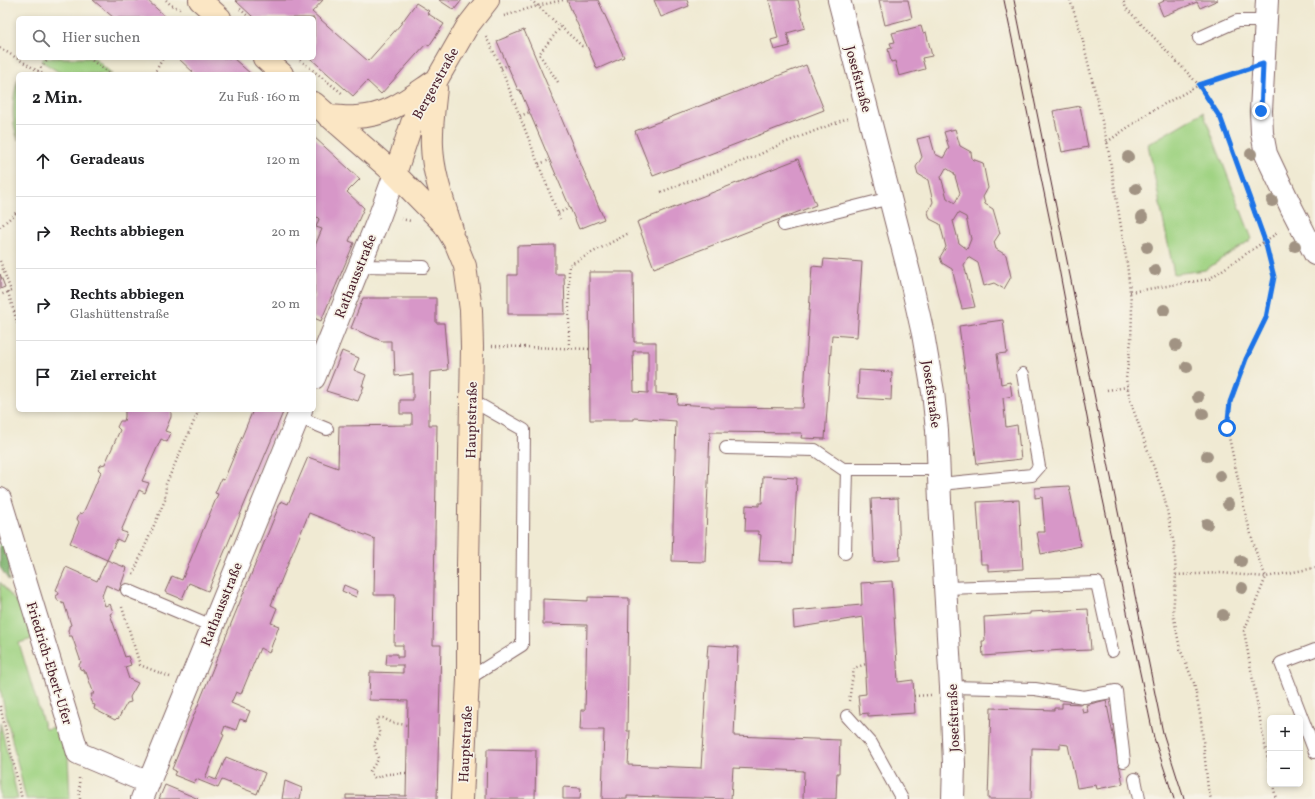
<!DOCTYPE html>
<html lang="de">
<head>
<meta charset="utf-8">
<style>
	:root { --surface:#fff; --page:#f2f2f2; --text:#202124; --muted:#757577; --line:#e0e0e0 }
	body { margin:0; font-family:Vollkorn,serif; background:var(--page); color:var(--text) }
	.controls { position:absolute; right:12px; bottom:12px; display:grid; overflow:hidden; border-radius:6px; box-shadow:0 2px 6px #0003 }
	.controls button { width:36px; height:36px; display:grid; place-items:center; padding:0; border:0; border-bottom:1px solid var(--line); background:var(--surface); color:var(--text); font:20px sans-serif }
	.stop { position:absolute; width:12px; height:12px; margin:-9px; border:3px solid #1a73e8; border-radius:50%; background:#fff }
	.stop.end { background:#1a73e8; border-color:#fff; box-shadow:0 1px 4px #0008 }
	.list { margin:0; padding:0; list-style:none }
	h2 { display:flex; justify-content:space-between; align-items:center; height:52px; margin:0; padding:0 16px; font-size:17px }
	h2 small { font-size:13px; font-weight:400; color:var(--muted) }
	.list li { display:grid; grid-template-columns:26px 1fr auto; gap:12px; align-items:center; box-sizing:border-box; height:72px; padding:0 16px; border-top:1px solid var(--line) }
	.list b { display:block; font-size:15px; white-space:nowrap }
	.list p { margin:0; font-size:13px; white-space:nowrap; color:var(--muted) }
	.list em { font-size:13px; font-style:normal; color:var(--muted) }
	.icon { flex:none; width:22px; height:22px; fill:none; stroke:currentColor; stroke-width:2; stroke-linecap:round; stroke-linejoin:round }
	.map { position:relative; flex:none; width:1315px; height:799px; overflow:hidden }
	.search { position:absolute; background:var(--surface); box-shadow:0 2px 6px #0003; left:16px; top:16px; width:300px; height:44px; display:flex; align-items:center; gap:10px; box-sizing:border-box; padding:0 14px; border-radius:6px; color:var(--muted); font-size:15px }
	.panel { position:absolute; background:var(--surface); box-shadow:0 2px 6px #0003; left:16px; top:72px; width:300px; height:340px; border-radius:6px }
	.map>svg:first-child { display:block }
</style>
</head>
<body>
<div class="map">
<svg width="1315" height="799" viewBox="0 0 1315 799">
	<rect width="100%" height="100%" fill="#f7f3e8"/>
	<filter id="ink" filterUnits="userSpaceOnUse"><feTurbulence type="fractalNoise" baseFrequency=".025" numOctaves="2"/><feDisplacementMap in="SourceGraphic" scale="8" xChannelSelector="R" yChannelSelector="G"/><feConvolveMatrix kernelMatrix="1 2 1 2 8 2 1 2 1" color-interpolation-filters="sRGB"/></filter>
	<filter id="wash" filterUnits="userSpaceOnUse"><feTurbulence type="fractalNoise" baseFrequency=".012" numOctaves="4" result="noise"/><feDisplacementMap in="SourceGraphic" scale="16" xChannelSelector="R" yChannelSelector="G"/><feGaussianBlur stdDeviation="0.9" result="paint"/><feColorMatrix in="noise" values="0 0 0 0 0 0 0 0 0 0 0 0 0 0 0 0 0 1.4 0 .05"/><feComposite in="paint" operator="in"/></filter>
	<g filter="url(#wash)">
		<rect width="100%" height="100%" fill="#f0ead3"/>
		<path fill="#a0d383" stroke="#757957" d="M 44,58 L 94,58 L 112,74 L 62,74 L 41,61 Z
			M 18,79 L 18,140 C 11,120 12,99 18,79 Z
			M 1203,112 L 1252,239 L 1205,270 L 1174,274 L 1148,144 Z
			M 0,582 L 29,618 L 35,638 L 19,643 L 45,729 L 60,726 L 68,756 L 70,799 L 26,799 L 0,689 Z
			M 0,722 L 18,799 L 0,799 Z"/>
		<path fill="#80b571" stroke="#656a4e" d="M 0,522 L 12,562 L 8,572 L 9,581 L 0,567 Z"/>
		<g id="blocks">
			<path fill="#d797c8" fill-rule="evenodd" d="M 93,0 L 147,0 L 167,18 L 114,18 Z
				M 235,0 L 323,0 L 312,12 L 368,61 L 400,25 L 416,3 L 429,11 L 427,13 L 444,24 L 429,46 L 426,44 L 381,94 L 367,81 L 353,96 L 310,58 L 314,58 L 314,18 L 254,18 Z
				M 439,0 L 462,0 L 454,10 Z
				M 567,0 L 598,0 L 624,57 L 597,69 Z
				M 654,0 L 687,0 L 689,6 L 661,17 Z
				M 769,0 L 798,0 L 805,28 L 787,33 L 790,46 L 774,50 L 771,40 L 778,38 Z
				M 879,0 L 908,0 L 912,18 L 885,25 Z
				M 1163,0 L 1218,0 L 1200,8 L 1197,2 L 1163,16 L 1158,4 L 1164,1 Z
				M 921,26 L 923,33 L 926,32 L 932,56 L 922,58 L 925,69 L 899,76 L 895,61 L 891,62 L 888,49 L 892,48 L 890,43 L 895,42 L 892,33 Z
				M 524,30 L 604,219 L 579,229 L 520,90 L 518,90 L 497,41 Z
				M 178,58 L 233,58 L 251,74 L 195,74 Z
				M 806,65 L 824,110 L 653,176 L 635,131 Z
				M 1080,106 L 1088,147 L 1062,152 L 1053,111 Z
				M 955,129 L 960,146 L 971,152 L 972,159 L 983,163 L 988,188 L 983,197 L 985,204 L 993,209 L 1000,233 L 994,242 L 996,249 L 1006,255 L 1011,277 L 1004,289 L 994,283 L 984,286 L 978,263 L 968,257 L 964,265 L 975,307 L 962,309 L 952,269 L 942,263 L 940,257 L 946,247 L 940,224 L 930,219 L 928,212 L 933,202 L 928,180 L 918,174 L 916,167 L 922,157 L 917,139 L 930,136 L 935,154 L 943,158 L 949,148 L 944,132 ZM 946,168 L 954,173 L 960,193 L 955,203 L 947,198 L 941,177 ZM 958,213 L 966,217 L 971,239 L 967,249 L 959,243 L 953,221 Z
				M 314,137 L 360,179 L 347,192 L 364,208 L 349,241 L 354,243 L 321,321 L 314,318 L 314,248 L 322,229 L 316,227 L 319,219 L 314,214 Z
				M 798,159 L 816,205 L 654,268 L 637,222 Z
				M 555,245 L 555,274 L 564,274 L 565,314 L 508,314 L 508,275 L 517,275 L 517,246 Z
				M 824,259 L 862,262 L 857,337 L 832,335 L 825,439 L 801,438 L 802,433 L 710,432 L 705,562 L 672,561 L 676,421 L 634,418 L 634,420 L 590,420 L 589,272 L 633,272 L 634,342 L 656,342 L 656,393 L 678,395 L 677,404 L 710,406 L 710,407 L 803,408 L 812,266 L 823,267 ZM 633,351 L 648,351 L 648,393 L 634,392 Z
				M 0,274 L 5,287 L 0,289 Z
				M 363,298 L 436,298 L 436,323 L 444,323 L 448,370 L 430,372 L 429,409 L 429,425 L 437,425 L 433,645 L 441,645 L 437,799 L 346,799 L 346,795 L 406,796 L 408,701 L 369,700 L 370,672 L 403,673 L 403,665 L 386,665 L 387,654 L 397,654 L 397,657 L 403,657 L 403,645 L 394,645 L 395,595 L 374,595 L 375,539 L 309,513 L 271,605 L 277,608 L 271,623 L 279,626 L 269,653 L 260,648 L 241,694 L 236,692 L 231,703 L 250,711 L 246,721 L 240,719 L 236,730 L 225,726 L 222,734 L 224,735 L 205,778 L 208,779 L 209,777 L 216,780 L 226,757 L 265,773 L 257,794 L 222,780 L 218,788 L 196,779 L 194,783 L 174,775 L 176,771 L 172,769 L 281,501 L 288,504 L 308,457 L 338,468 L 339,426 L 412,425 L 412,414 L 400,414 L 400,400 L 413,400 L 413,374 L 395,376 L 394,350 L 391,350 L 391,341 L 382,341 L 351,328 Z
				M 1003,320 L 1007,353 L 997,354 L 1001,384 L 1010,382 L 1012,396 L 1003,398 L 1006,427 L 1017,425 L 1021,459 L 977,464 L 959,326 Z
				M 342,351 L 359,358 L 354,370 L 366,375 L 362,386 L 364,386 L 358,401 L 326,391 Z
				M 859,370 L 892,372 L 891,400 L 858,398 Z
				M 125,410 L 171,410 L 171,417 L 165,431 L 171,433 L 167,442 L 161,439 L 142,481 L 149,483 L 145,493 L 139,490 L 121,531 L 127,533 L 123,542 L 117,539 L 107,560 L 127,568 L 119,591 L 106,585 L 102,596 L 105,606 L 110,604 L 113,612 L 110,614 L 125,657 L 128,656 L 131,665 L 125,667 L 129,679 L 138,683 L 130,697 L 131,702 L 127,703 L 118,719 L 117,718 L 115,720 L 94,709 L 95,705 L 92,704 L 90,699 L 92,696 L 91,694 L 94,694 L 86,672 L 84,672 L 83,670 L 80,669 L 79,665 L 81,662 L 72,636 L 69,636 L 68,630 L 69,628 L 69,626 L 71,625 L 64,603 L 62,604 L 62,602 L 58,601 L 56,596 L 59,594 L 58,591 L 56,590 L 66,567 L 97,581 L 107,560 L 70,543 L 79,522 L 77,519 L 79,514 L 83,513 L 92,493 L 101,472 L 98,469 L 101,465 L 105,464 L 120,430 L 117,427 L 120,421 L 124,421 L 125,417 Z
				M 253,410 L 284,410 L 208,591 L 189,583 L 182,599 L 165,592 L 172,576 L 182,580 L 218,494 L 215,493 L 221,479 L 224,480 Z
				M 763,476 L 797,478 L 793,562 L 759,561 L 761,535 L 758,534 L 758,531 L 745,531 L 746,505 L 759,506 L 759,503 L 762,503 Z
				M 1069,486 L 1081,546 L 1041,554 L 1037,532 L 1045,532 L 1042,497 L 1035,498 L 1035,488 Z
				M 898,498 L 900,560 L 874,562 L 871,499 Z
				M 1019,500 L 1023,569 L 988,571 L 988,564 L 981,564 L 977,502 Z
				M 892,581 L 898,682 L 913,680 L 915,713 L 868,716 L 868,713 L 860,714 L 858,695 L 866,694 L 865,677 L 867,677 L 863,617 L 794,628 L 793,611 L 862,605 L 861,583 Z
				M 344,585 L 358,591 L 356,597 L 342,591 Z
				M 588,597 L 629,598 L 627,731 L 630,731 L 628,765 L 701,768 L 708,656 L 707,656 L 708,645 L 738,647 L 734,736 L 840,740 L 839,773 L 837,773 L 836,799 L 803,799 L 804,771 L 733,768 L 731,799 L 627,796 L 627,799 L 602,799 L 604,730 L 580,730 L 581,710 L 585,710 L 587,625 L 543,624 L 543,599 L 588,601 Z
				M 1088,609 L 1091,650 L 1063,651 L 1063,650 L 983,656 L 982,641 L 985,641 L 984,617 L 1030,614 L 1030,612 Z
				M 1106,700 L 1123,784 L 1097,789 L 1096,785 L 1077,788 L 1068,745 L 1060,744 L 1060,749 L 1032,748 L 1031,799 L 988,799 L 991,708 L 1054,710 L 1054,708 L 1062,708 L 1062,703 L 1081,704 L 1083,713 L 1088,712 L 1086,705 Z
				M 487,749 L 536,750 L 535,799 L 486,799 Z
				M 285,781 L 302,788 L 300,799 L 282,799 Z
				M 165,785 L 194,797 L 198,799 L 159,799 Z
				M 563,787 L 581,788 L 580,799 L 563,799 Z"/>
		</g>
	</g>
	<g filter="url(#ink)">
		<use href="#blocks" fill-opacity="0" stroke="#846666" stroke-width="1"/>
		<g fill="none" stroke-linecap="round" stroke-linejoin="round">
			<g stroke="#846666" stroke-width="14">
				<path id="lane" d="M 1199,38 L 1237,21 L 1266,21
					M 784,225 L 890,198
					M 359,266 L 424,267
					M 298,417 L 327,429
					M 726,448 L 815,450 L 843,469 L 940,469
					M 940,484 L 1032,475 L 1039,467 L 1023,374
					M 845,553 L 847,469
					M 946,588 L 1097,583 L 1112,651
					M 127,590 L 212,626
					M 1315,650 L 1281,663 L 1315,752
					M 468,679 L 522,645 L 524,430 L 471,400
					M 951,687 L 1035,689 L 1084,697 L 1116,691 L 1124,761
					M 847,716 L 871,743 L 902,799
					M 1135,779 L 1139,799"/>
			</g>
			<g stroke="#846666" stroke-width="24">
				<path id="street" d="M 839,0 L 910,276 L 923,334 L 933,392 L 937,430 L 940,501 L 951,687 L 954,764 L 953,799
					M 1267,0 L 1261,111 L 1262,133 L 1266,154 L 1292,209 L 1315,254
					M 314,378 L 380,215 L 395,174
					M 0,499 L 78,753 L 149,783
					M 142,799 L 301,410"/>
			</g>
			<g stroke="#846666" stroke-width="24">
				<path id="secondary" d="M 200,0 L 220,18
					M 264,58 L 282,74
					M 436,88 C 434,107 431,127 432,146 C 433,175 444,203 452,230
					M 314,103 L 395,174 L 444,224 L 456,244 L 465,266 L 471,310 L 472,347 L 468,566 L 468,679 L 462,799
					M 328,116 C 337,116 347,118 356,117 C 388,116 408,99 433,82
					M 395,174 L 412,123 L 467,27 L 488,0"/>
			</g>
			<path stroke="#846666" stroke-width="2.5" stroke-dasharray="1 3" stroke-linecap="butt" d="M 166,0 L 171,5 L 180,9
				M 531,0 L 582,46 L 587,45
				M 1070,0 L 1081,33 L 1107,142 L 1127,263 L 1132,311 L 1131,341 L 1126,379 L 1130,400 L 1164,496 L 1174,544 L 1176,575 L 1173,613 L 1180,649 L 1194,683 L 1201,720 L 1208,789 L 1211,799
				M 240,9 L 250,18
				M 504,16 L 537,6 L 563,0
				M 486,37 L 497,58 L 560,219
				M 0,48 L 43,74
				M 89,58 L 109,74
				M 300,60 L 343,94
				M 501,68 L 508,65
				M 38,71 L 49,58
				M 1242,71 L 1199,85 L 1221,119 L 1265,241 L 1279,232
				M 154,74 L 163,58
				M 558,82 L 539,54 L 561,27
				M 520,116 L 530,112
				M 1107,142 L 1150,112 L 1199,85 L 1126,8 L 1123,0
				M 539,164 L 550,160
				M 661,192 L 754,157 L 779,145 L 848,118
				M 558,213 L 570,208
				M 401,219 L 411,221
				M 0,227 L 18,211
				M 0,261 L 11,291 L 0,295
				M 8,292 L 18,325
				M 1130,292 L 1209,279 L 1265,241 L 1274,277 L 1266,318 L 1246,359 L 1230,402 L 1227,428 L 1246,516 L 1256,552 L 1266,577 L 1221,573 L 1176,575
				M 492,346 L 590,349
				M 569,348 L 569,265 L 629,233
				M 1107,390 L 1128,387
				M 133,574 L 165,500 L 166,484 L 199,410
				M 122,607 L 140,665 L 170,677
				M 914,696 L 931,695
				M 849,701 L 854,668 L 866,664
				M 0,706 L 22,799
				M 1270,769 L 1263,736 L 1244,631 L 1266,577 L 1315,568
				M 406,773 L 387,774 L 375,778 L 371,774 L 370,771 L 377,761 L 378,758 L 374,744 L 380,735 L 376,721 L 378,718 L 383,718 L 393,723 L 407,725
				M 79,778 L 80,799
				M 1273,784 L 1276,799"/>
			<use href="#lane" stroke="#fff" stroke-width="12"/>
			<use href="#street" stroke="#fff" stroke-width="22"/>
			<use href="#secondary" stroke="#fbe6c4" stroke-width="22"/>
			<path stroke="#4a1f2b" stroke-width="1" d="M 1004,0 L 1051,226 L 1099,481 L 1154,738 L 1174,799
				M 1014,0 L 1163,733 L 1184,799"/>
		</g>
		<g fill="#a19383">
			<circle cx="1251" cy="154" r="6"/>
			<circle cx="1128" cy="157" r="6"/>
			<circle cx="1136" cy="189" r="6"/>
			<circle cx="1272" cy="201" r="6"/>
			<circle cx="1142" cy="217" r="6"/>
			<circle cx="1295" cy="246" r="6"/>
			<circle cx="1147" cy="247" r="6"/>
			<circle cx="1155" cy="270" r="6"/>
			<circle cx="1164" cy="310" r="6"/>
			<circle cx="1176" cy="345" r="6"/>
			<circle cx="1187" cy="367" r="6"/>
			<circle cx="1198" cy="397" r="6"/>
			<circle cx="1203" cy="414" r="6"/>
			<circle cx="1207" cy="456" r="6"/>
			<circle cx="1220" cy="476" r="6"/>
			<circle cx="1228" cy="504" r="6"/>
			<circle cx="1207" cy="524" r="6"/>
			<circle cx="1241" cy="561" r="6"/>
			<circle cx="1242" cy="588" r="6"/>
			<circle cx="1223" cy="615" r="6"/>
		</g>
	</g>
	<g fill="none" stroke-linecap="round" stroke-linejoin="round" filter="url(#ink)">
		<path stroke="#1a73e8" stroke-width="5" d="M 1227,428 L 1230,402 L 1246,359 L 1266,318 L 1274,277 L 1265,241 L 1221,119 L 1199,85 L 1263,64 L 1261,111"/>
	</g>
	<g text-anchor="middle" stroke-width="3.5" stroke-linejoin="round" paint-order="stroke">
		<g font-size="14" fill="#4a1f2b" stroke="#f7f3e8">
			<text transform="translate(859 79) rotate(75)" y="5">Josefstraße</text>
			<text transform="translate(435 83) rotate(-61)" y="5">Bergerstraße</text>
			<text transform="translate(355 276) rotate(-68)" y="5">Rathausstraße</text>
			<text transform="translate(932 394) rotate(82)" y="5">Josefstraße</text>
			<text transform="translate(471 420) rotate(-89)" y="5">Hauptstraße</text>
			<text transform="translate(221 604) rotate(-68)" y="5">Rathausstraße</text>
			<text transform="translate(50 663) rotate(73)" y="5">Friedrich-Ebert-Ufer</text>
			<text transform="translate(953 718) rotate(-92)" y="5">Josefstraße</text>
			<text transform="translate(465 744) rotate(-87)" y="5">Hauptstraße</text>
		</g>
	</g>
</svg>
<div class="controls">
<button>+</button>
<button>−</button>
</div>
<div class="stop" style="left:1227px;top:428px"></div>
<div class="stop end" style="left:1261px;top:111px"></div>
<div class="search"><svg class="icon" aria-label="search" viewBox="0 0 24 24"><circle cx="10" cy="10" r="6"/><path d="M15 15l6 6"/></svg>Hier suchen</div>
<section class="panel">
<h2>2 Min.<small>Zu Fuß · 160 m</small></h2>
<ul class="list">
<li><svg class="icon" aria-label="ahead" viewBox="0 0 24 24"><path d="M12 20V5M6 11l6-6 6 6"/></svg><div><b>Geradeaus</b></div><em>120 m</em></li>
<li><svg class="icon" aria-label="right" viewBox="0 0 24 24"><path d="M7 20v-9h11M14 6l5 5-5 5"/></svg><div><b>Rechts abbiegen</b></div><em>20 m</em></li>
<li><svg class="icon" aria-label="right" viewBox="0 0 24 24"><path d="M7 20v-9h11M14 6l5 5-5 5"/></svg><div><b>Rechts abbiegen</b><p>Glashüttenstraße</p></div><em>20 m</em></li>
<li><svg class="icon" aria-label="arrive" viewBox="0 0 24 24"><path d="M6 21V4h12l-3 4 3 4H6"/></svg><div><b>Ziel erreicht</b></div></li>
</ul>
</section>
</div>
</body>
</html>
